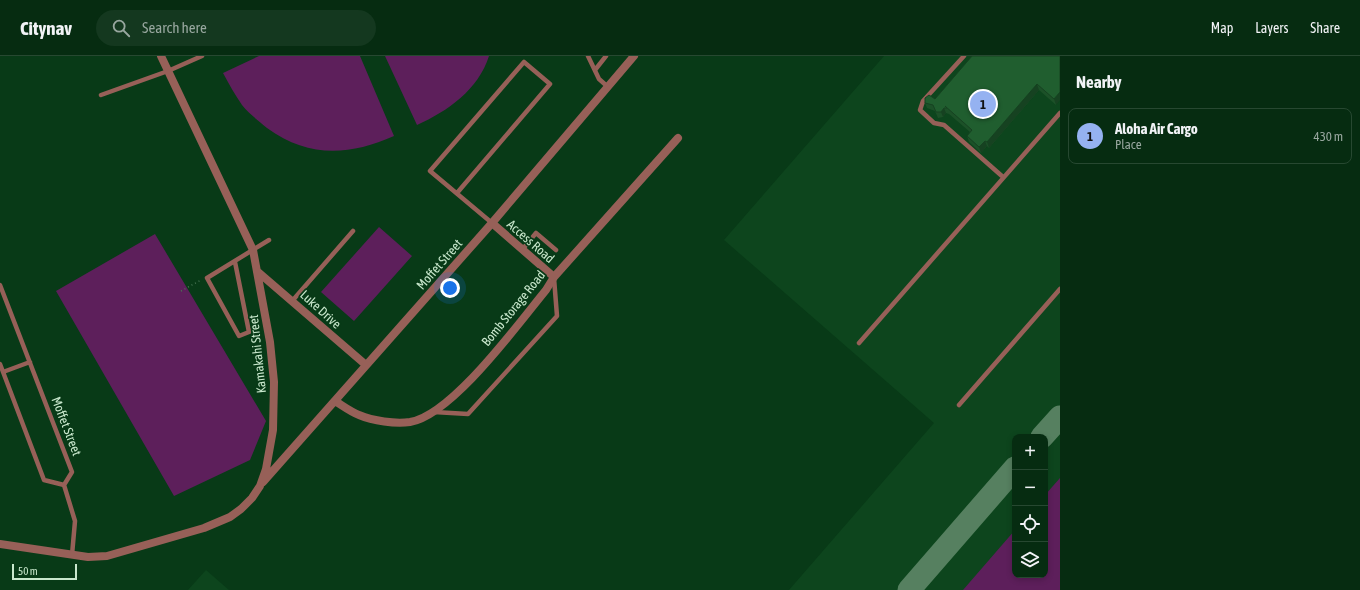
<!DOCTYPE html>
<html lang="en">
<head>
<meta charset="utf-8">
<style>
	:root { --surface:#062c11; --page:#14381f; --text:#f1f3f6; --muted:#98a79f; --line:#274831; --accent:#95b2f1 }
	body { margin:0; font-family:"Asap Condensed",sans-serif; background:var(--page); color:var(--text) }
	.controls { position:absolute; right:12px; bottom:12px; display:grid; overflow:hidden; border-radius:8px; box-shadow:0 2px 6px #0003 }
	.controls button { width:36px; height:36px; display:grid; place-items:center; padding:0; border:0; border-bottom:1px solid var(--line); background:var(--surface); color:var(--text); font:20px sans-serif }
	.scale { position:absolute; left:12px; bottom:10px; width:65px; box-sizing:border-box; padding-left:4px; border:2px solid #c9e8cd; border-top:0; font-size:11px; line-height:14px; white-space:nowrap; color:#c9e8cd; -webkit-text-stroke:3px #083a17; paint-order:stroke }
	.you { position:absolute; left:450px; top:232px; width:14px; height:14px; margin:-10px; border:3px solid #fff; border-radius:50%; background:#1a73e8; box-shadow:0 0 0 6px #1a73e833 }
	.badge { display:grid; place-items:center; width:26px; height:26px; border-radius:50%; background:var(--accent); color:#111; font-size:13px; font-weight:700 }
	.pin { position:absolute; translate:-50% -50%; border:2px solid #fff; box-shadow:0 1px 4px #0006 }
	.list { margin:0; padding:0; list-style:none }
	h2 { display:flex; justify-content:space-between; align-items:center; height:52px; margin:0; padding:0 16px; font-size:17px }
	h2 small { font-size:13px; font-weight:400; color:var(--muted) }
	.list li { display:grid; grid-template-columns:26px 1fr auto; gap:12px; align-items:center; box-sizing:border-box; height:56px; margin:0 8px 8px; padding:0 8px; border:1px solid var(--line); border-radius:8px }
	.list b { display:block; font-size:15px; white-space:nowrap }
	.list p { margin:0; font-size:13px; white-space:nowrap; color:var(--muted) }
	.list em { font-size:13px; font-style:normal; color:var(--muted) }
	.icon { flex:none; width:22px; height:22px; fill:none; stroke:currentColor; stroke-width:2; stroke-linecap:round; stroke-linejoin:round }
	.map { position:relative; flex:none; width:1060px; height:534px; overflow:hidden }
	header { display:flex; align-items:center; gap:24px; box-sizing:border-box; height:56px; padding:0 20px; background:var(--surface); border-bottom:1px solid var(--line) }
	header strong { font-size:19px }
	nav { display:flex; gap:22px; margin-inline-start:auto; font-size:14px }
	.search { width:280px; height:36px; background:var(--page); display:flex; align-items:center; gap:10px; box-sizing:border-box; padding:0 14px; border-radius:22px; color:var(--muted); font-size:15px }
	main { display:flex }
	aside { flex:1; background:var(--surface) }
	.map>svg:first-child { display:block }
</style>
</head>
<body>
<header>
<strong>Citynav</strong>
<div class="search"><svg class="icon" aria-label="search" viewBox="0 0 24 24"><circle cx="10" cy="10" r="6"/><path d="M15 15l6 6"/></svg>Search here</div>
<nav><a>Map</a><a>Layers</a><a>Share</a></nav>
</header>
<main>
<div class="map">
<svg width="1060" height="534" viewBox="0 0 1060 534">
	<rect width="100%" height="100%" fill="#083a17"/>
	<path fill="#0d451d" fill-rule="evenodd" d="M 884,0 L 1060,0 L 1060,534 L 789,534 L 934,367 L 724,184 ZM 1015,381 L 1045,381 L 1045,519 L 1015,519 Z
		M 206,514 L 229,534 L 188,534 Z"/>
	<path fill="#5d1f5b" d="M 259,0 L 360,0 L 394,80 C 349,100 308,102 267,72 C 259,65 249,58 242,49 C 235,39 229,28 223,17 Z
		M 385,0 L 489,0 C 478,34 448,55 417,69 Z
		M 379,171 L 412,200 L 354,265 L 321,236 Z
		M 155,178 L 266,365 L 250,404 L 174,440 L 56,235 Z
		M 1060,422 L 1060,534 L 963,534 L 1015,474 L 1015,519 L 1045,519 L 1045,439 Z"/>
	<g fill="none" stroke-linecap="round" stroke-linejoin="round">
		<path stroke="#568060" stroke-width="23" d="M 1042,381 L 1060,361
			M 909,534 L 1015,412"/>
		<path stroke="#497554" stroke-width="1.5" stroke-dasharray="1 3" stroke-linecap="butt" d="M 181,235 L 201,224"/>
		<path stroke="#976058" stroke-width="4.5" d="M 588,0 L 599,23 L 608,31
			M 964,0 L 923,45 L 920,54 L 934,67 L 944,69 L 1003,121
			M 595,14 L 606,0
			M 101,39 L 168,15 L 202,0
			M 457,137 L 550,28 L 524,6 L 430,115 L 492,167
			M 522,194 L 536,177 L 556,194
			M 235,206 L 249,276 L 239,280 L 207,222 L 269,184
			M 0,229 L 72,416 L 64,429 L 75,465 L 72,499
			M 293,244 L 353,175
			M 859,287 L 1060,57
			M 0,308 L 44,424 L 64,429
			M 3,316 L 30,306
			M 959,349 L 1060,233
			M 434,356 L 468,358 L 557,260 L 554,222"/>
		<path stroke="#976058" stroke-width="8" d="M 492,167 L 554,221
			M 258,216 L 366,309
			M 335,345 C 343,350 351,356 359,359 C 373,365 395,368 410,366 C 452,359 518,268 546,234 L 554,221 L 678,82
			M 263,426 L 492,167 L 634,0
			M 0,488 L 88,501 L 107,500 L 204,472 L 230,461 L 241,453 L 252,442 L 260,430 L 266,413 L 273,374 L 274,326 L 270,286 L 253,194 L 161,0"/>
	</g>
	<path fill="#1c5128" d="M 1060,0 L 1056,49 L 1039,34 L 989,92 L 987,90 L 981,97 L 969,86 L 967,80 L 970,76 L 949,58 L 946,57 L 943,61 L 938,62 L 935,55 L 927,52 L 925,47 L 935,43 Z"/>
	<path fill="#164221" d="M 1037,28 L 1039,34 L 989,92 L 987,86 Z
		M 1060,36 L 1060,44 L 1056,49 L 1054,43 Z
		M 944,52 L 946,57 L 943,61 L 941,56 Z
		M 985,85 L 987,90 L 981,97 L 979,91 Z"/>
	<path fill="#205e2f" stroke="#164221" d="M 972,0 L 1060,0 L 1060,36 L 1054,43 L 1037,28 L 987,86 L 985,85 L 979,91 L 967,80 L 972,74 L 945,50 L 947,52 L 944,52 L 941,56 L 936,56 L 933,49 L 925,47 L 925,42 L 929,39 L 935,43 Z"/>
	<g text-anchor="middle" stroke-width="3.5" stroke-linejoin="round" paint-order="stroke">
		<g font-size="13" fill="#c9e8cd" stroke="#083a17">
			<text transform="translate(531 185) rotate(41)" y="5">Access Road</text>
			<text transform="translate(439 208) rotate(-49)" y="5">Moffet Street</text>
			<text transform="translate(513 252) rotate(-51)" y="5">Bomb Storage Road</text>
			<text transform="translate(321 253) rotate(42)" y="5">Luke Drive</text>
			<text transform="translate(257 298) rotate(-96)" y="5">Kamakahi Street</text>
			<text transform="translate(67 370) rotate(69)" y="5">Moffet Street</text>
		</g>
	</g>
</svg>
<div class="controls">
<button>+</button>
<button>−</button>
<button><svg class="icon" aria-label="locate" viewBox="0 0 24 24"><circle cx="12" cy="12" r="6"/><path d="M12 2v4M12 18v4M2 12h4M18 12h4"/></svg></button>
<button><svg class="icon" aria-label="layers" viewBox="0 0 24 24"><path d="M12 4l9 5-9 5-9-5zM3 14l9 5 9-5"/></svg></button>
</div>
<div class="scale">50 m</div>
<div class="you"></div>
<div class="pin badge" style="left:983px;top:48px">1</div>
</div>
<aside>
<h2>Nearby<small></small></h2>
<ul class="list">
<li><span class="badge">1</span><div><b>Aloha Air Cargo</b><p>Place</p></div><em>430 m</em></li>
</ul>
</aside>
</main>
</body>
</html>
